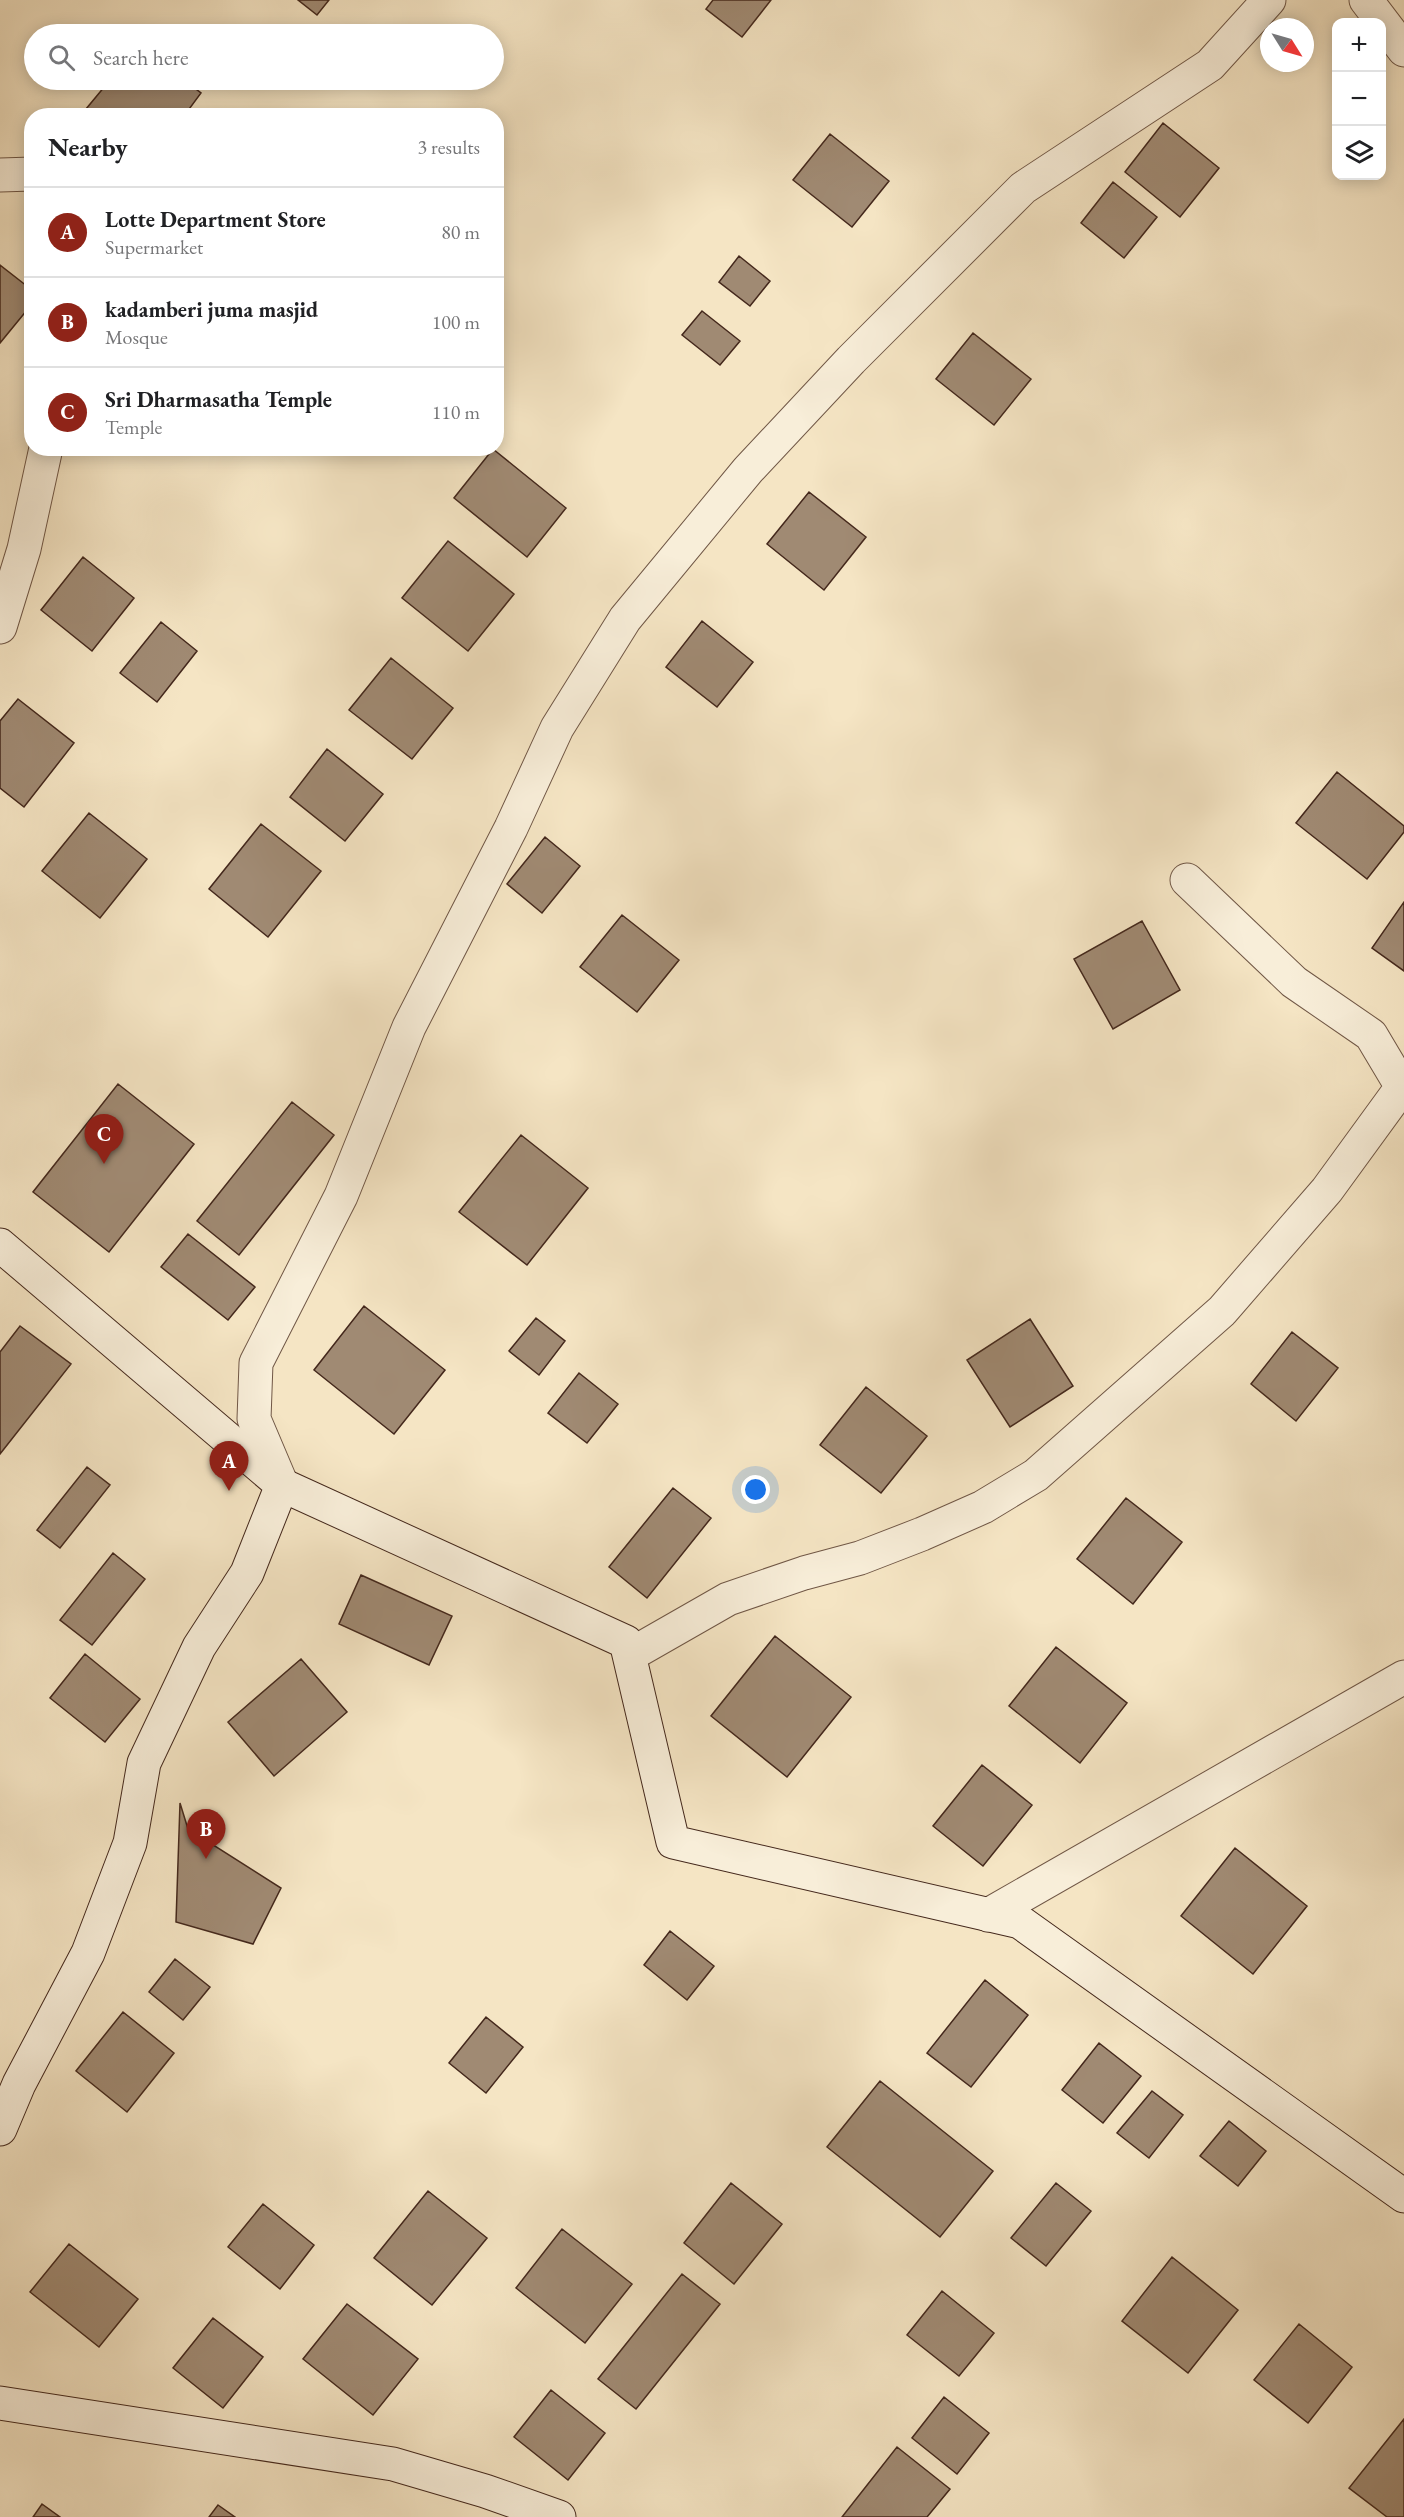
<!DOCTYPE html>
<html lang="en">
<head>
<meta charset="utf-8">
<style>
	:root { --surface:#fff; --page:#f6f6f6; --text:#202124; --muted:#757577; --line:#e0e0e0; --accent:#8f2418 }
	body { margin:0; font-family:"EB Garamond",serif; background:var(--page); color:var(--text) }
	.controls { position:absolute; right:18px; top:18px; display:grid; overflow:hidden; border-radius:12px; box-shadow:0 3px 15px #0003 }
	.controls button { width:54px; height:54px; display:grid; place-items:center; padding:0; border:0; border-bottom:2px solid var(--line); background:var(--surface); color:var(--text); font:30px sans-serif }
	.compass { position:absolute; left:1260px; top:18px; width:54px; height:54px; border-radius:50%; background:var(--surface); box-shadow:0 3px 15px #0003; rotate:127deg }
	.you { position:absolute; left:756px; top:1490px; width:21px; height:21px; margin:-15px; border:4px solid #fff; border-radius:50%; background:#1a73e8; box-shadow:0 0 0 9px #1a73e833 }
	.badge { display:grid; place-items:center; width:39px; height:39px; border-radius:50%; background:var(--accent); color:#fff; font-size:20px; font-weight:700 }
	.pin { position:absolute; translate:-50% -50px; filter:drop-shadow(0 2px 3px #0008) }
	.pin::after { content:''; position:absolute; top:32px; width:21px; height:18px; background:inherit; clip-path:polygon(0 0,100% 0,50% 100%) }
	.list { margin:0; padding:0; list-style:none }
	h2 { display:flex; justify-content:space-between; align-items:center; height:78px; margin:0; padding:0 24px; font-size:26px }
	h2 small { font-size:20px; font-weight:400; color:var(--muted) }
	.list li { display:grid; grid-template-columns:39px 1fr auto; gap:18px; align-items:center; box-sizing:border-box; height:90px; padding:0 24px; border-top:2px solid var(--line) }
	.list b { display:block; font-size:22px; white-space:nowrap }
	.list p { margin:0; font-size:20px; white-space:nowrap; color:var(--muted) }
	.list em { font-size:20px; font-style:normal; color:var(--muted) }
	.icon { flex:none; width:33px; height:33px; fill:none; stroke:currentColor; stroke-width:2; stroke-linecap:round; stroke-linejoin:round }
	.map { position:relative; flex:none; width:1404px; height:2517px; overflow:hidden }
	.search { position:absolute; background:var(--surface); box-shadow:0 3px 15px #0003; left:24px; top:24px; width:480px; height:66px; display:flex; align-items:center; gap:15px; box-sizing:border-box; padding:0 21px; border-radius:33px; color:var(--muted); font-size:22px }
	.panel { position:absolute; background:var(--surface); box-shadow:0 3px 15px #0003; left:24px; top:108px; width:480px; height:348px; border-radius:24px }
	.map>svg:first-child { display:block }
</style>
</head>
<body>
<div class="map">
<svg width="1404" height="2517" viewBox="0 0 1404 2517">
	<rect width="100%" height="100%" fill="#f5e5c4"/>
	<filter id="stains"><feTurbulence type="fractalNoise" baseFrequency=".00333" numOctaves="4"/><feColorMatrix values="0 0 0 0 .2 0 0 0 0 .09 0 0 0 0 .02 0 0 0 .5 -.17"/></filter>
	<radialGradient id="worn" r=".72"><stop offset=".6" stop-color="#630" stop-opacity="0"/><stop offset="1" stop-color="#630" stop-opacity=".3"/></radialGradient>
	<path fill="#a08a73" stroke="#44281c" stroke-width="1.5" d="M 298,0 L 329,0 L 317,15 Z
		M 713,0 L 771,0 L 742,37 L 706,9 Z
		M 110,80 L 184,80 L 201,93 L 184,116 L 95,116 L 86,109 Z
		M 1163,123 L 1219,168 L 1180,217 L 1125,172 Z
		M 830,134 L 889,181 L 852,227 L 793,180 Z
		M 1113,182 L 1157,217 L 1124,258 L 1081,223 Z
		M 739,256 L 770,281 L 750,306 L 719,282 Z
		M 0,265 L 32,290 L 32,304 L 0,343 Z
		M 702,311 L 740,341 L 720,365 L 682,335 Z
		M 973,333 L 1031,379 L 994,425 L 936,379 Z
		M 493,449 L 566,508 L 527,557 L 454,498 Z
		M 809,492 L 866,537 L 824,590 L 767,544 Z
		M 448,541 L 514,594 L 468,651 L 402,598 Z
		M 83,557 L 134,598 L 92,651 L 41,610 Z
		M 702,621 L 753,662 L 717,707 L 666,667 Z
		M 161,622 L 197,651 L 157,702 L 120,673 Z
		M 391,658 L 453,708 L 412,759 L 349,710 Z
		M 18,699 L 74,743 L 24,807 L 0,788 L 0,721 Z
		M 327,749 L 383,794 L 345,841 L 290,797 Z
		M 1337,772 L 1404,826 L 1404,832 L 1367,879 L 1296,823 Z
		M 89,813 L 147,859 L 100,918 L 42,871 Z
		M 261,824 L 321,871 L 268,937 L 209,889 Z
		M 545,837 L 580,866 L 542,913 L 507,884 Z
		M 1404,902 L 1404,971 L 1372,948 Z
		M 622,915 L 679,960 L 637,1012 L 580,967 Z
		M 1142,921 L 1180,990 L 1113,1029 L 1074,959 Z
		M 118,1084 L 194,1144 L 109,1252 L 33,1192 Z
		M 292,1102 L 334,1135 L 239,1255 L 197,1221 Z
		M 521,1135 L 588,1188 L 527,1265 L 459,1212 Z
		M 188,1234 L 255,1287 L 228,1320 L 161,1267 Z
		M 364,1306 L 445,1370 L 394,1434 L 314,1370 Z
		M 536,1318 L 565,1341 L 539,1375 L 509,1351 Z
		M 1030,1319 L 1073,1386 L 1010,1427 L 967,1360 Z
		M 20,1326 L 71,1364 L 0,1454 L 0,1352 Z
		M 1292,1332 L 1338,1368 L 1296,1421 L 1251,1384 Z
		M 579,1373 L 618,1404 L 587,1443 L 548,1413 Z
		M 866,1387 L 927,1436 L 881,1493 L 820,1445 Z
		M 87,1467 L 110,1485 L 60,1548 L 37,1530 Z
		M 673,1488 L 711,1518 L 647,1598 L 609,1567 Z
		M 1126,1498 L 1182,1542 L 1133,1604 L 1077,1559 Z
		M 113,1553 L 145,1579 L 92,1645 L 60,1620 Z
		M 361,1575 L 452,1616 L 429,1665 L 339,1624 Z
		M 775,1636 L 851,1697 L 787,1777 L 711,1716 Z
		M 1056,1647 L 1127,1703 L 1080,1763 L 1009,1706 Z
		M 85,1654 L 140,1699 L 105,1742 L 50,1698 Z
		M 301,1659 L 347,1712 L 274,1776 L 228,1722 Z
		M 982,1765 L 1032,1805 L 983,1866 L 933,1826 Z
		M 180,1803 L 188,1829 L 281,1888 L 253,1944 L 176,1922 Z
		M 1235,1848 L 1307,1906 L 1253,1974 L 1181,1916 Z
		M 670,1931 L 714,1966 L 687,2000 L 644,1965 Z
		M 175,1959 L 210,1987 L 183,2020 L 149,1992 Z
		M 985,1980 L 1028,2015 L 971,2087 L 927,2053 Z
		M 123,2012 L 174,2053 L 127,2112 L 76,2071 Z
		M 486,2017 L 523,2047 L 486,2093 L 449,2063 Z
		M 1099,2043 L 1141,2076 L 1103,2123 L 1062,2090 Z
		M 880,2081 L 993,2171 L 940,2237 L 827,2147 Z
		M 1152,2091 L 1183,2115 L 1149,2158 L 1117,2133 Z
		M 1229,2121 L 1266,2151 L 1238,2186 L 1200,2156 Z
		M 731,2183 L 782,2224 L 734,2284 L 684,2243 Z
		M 1056,2183 L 1091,2211 L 1046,2266 L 1011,2238 Z
		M 428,2191 L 487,2238 L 432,2305 L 374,2258 Z
		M 263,2204 L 314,2245 L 280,2289 L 228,2247 Z
		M 562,2229 L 632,2284 L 585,2343 L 516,2288 Z
		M 69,2244 L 138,2299 L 99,2347 L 30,2292 Z
		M 1172,2257 L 1238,2310 L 1188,2373 L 1122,2321 Z
		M 682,2274 L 720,2304 L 636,2409 L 598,2379 Z
		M 942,2291 L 994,2333 L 959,2376 L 907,2335 Z
		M 347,2304 L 418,2359 L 373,2415 L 303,2359 Z
		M 213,2318 L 263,2357 L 223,2408 L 173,2368 Z
		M 1299,2324 L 1352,2367 L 1308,2423 L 1254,2380 Z
		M 551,2390 L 605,2433 L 568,2480 L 514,2437 Z
		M 944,2397 L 989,2433 L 957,2474 L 912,2438 Z
		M 1404,2419 L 1404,2517 L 1387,2517 L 1349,2488 Z
		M 897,2447 L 950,2489 L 927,2517 L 842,2517 Z
		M 42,2504 L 60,2517 L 33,2517 Z
		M 218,2505 L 235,2517 L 209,2517 Z"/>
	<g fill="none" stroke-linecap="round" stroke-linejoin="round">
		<g stroke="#705746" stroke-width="35">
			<path id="street" d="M 1366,0 L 1404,50
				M 0,175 L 32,174
				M 0,627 L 24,549 L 46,448
				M 282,1485 L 254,1419 L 256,1363 L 341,1196 L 409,1027 L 511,828 L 557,728 L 625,619 L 748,470 L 851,360 L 1023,188 L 1210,65 L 1269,0
				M 630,1655 L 728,1599 L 804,1573 L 860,1558 L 922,1534 L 983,1507 L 1036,1475 L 1222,1311 L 1327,1190 L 1402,1087 L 1371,1035 L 1294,982 L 1187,880
				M 988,1915 L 1404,1677"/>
		</g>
		<g stroke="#44281c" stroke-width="35">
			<path id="secondary" d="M 0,1245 L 282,1485 L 626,1642 L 673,1842 L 1020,1922 L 1404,2196
				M 0,2129 L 19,2084 L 88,1953 L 130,1843 L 144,1763 L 199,1647 L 247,1573 L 282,1485
				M 0,2403 L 393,2464 L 485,2491 L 559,2517"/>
		</g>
		<use href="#street" stroke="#f8eed9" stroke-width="33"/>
		<use href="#secondary" stroke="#f8eed9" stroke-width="33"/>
	</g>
	<rect width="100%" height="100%" filter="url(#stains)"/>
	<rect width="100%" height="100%" fill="url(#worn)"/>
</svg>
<div class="controls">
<button>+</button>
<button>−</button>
<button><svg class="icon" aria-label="layers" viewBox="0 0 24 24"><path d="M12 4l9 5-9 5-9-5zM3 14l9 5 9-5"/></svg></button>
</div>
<svg class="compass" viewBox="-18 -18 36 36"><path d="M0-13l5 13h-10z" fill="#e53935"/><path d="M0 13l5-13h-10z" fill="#757577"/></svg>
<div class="you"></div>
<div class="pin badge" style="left:229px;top:1491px">A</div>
<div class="pin badge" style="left:206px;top:1859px">B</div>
<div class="pin badge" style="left:104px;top:1164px">C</div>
<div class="search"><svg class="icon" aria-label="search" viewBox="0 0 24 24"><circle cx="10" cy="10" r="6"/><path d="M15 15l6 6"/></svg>Search here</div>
<section class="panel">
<h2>Nearby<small>3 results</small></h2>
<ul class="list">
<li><span class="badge">A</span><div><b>Lotte Department Store</b><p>Supermarket</p></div><em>80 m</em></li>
<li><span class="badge">B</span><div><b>kadamberi juma masjid</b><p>Mosque</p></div><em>100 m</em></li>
<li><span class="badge">C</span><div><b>Sri Dharmasatha Temple</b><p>Temple</p></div><em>110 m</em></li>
</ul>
</section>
</div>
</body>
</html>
